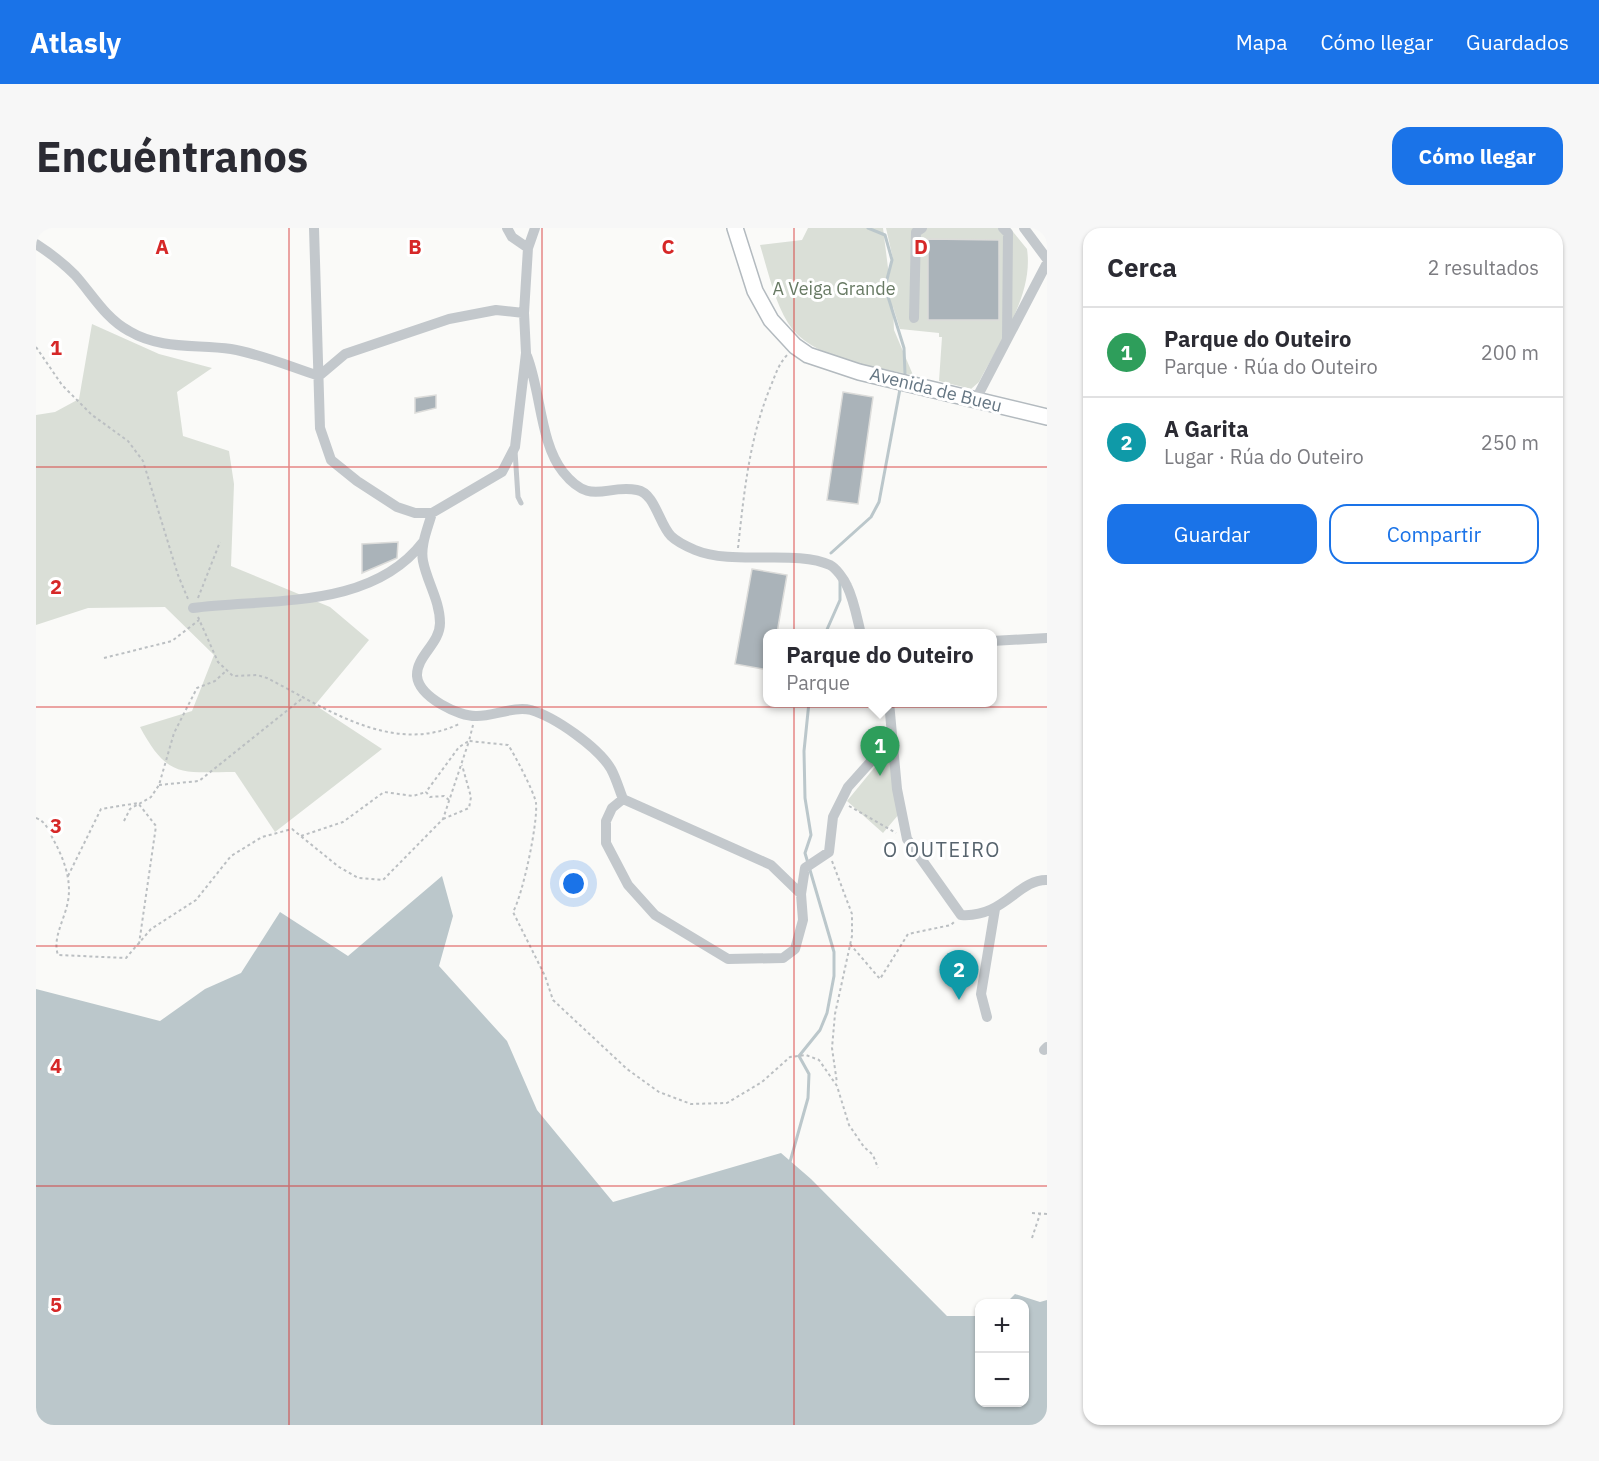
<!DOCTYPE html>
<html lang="es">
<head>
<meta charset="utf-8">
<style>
	:root { --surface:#fff; --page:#f7f7f7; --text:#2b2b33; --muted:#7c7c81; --line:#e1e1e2; --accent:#1a73e8 }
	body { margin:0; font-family:"IBM Plex Sans",sans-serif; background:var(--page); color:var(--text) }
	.controls { position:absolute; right:18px; bottom:18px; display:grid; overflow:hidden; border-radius:12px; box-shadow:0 2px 4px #0004 }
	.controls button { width:54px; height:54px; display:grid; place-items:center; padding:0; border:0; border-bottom:2px solid var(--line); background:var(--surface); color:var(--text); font:30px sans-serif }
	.you { position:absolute; left:538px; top:656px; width:21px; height:21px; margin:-15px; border:4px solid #fff; border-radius:50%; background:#1a73e8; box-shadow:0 0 0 9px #1a73e833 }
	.badge { display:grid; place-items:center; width:39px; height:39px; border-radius:50%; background:var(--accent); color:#fff; font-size:20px; font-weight:700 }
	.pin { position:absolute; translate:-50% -50px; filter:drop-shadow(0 2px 3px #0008) }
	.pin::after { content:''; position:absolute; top:32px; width:21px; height:18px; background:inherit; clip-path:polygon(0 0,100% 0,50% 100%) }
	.popup { position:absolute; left:727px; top:401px; width:234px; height:78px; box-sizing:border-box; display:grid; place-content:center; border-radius:12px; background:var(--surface); filter:drop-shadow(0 2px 4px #0005); font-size:20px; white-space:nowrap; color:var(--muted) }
	.popup b { font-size:22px; color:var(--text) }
	.popup::after { content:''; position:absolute; left:50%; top:100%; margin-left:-12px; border:12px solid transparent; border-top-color:var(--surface) }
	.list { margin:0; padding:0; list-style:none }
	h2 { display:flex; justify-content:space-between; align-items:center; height:78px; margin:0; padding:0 24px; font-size:26px }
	h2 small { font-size:20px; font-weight:400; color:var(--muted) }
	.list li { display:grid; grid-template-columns:39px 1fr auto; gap:18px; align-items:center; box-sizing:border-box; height:90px; padding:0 24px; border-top:2px solid var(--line) }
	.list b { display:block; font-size:22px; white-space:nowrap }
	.list p { margin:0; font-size:20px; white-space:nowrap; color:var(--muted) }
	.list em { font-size:20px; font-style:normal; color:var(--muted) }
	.actions { display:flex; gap:12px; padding:18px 24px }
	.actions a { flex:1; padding:14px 0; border:2px solid var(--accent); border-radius:18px; text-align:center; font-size:21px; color:var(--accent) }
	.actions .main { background:var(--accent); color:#fff }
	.map { position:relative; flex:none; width:1011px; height:1197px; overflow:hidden; border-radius:18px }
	header { display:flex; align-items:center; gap:36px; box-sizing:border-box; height:84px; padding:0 30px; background:var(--accent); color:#fff }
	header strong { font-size:28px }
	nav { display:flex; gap:33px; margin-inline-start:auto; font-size:21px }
	.intro { display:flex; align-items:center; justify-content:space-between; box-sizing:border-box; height:144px; padding:0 36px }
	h1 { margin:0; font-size:42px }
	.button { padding:15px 27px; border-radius:18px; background:var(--accent); color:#fff; font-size:21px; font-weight:700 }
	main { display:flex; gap:36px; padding:0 36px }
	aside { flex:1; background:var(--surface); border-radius:18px; box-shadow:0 2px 4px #0004 }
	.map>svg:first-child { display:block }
</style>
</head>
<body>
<header>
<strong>Atlasly</strong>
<nav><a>Mapa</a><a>Cómo llegar</a><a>Guardados</a></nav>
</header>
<div class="intro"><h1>Encuéntranos</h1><a class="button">Cómo llegar</a></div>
<main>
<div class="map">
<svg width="1011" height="1197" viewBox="0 0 1011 1197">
	<rect width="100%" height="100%" fill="#fafaf8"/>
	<path fill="#dadfd7" d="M 772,0 L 847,0 L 853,48 L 857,31 L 850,0 L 974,0 L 991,21 C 998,67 963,115 943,154 L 935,161 L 903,153 L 906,109 L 903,109 L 903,105 L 864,101 L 857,79 L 858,102 L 877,147 C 839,139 774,131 752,95 C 738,72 732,43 724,17 L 766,12 Z
		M 56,96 L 123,126 L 176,140 L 141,164 L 147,208 L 193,223 L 198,256 L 195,338 L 294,379 L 333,412 L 279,477 L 346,521 L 239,604 L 199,544 C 145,544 132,551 104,499 L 156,483 L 178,427 L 129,379 L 52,380 L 0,397 L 0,187 L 19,184 L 43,171 Z
		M 852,523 L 863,586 L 847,605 L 811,573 Z"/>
	<path fill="#bbc7cb" d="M 406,648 L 417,688 L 403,738 L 471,813 L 501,882 L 577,974 L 745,925 L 775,951 L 911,1088 L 943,1088 L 944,1174 L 988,1174 L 988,1076 L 970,1075 L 979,1066 L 1004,1074 L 1011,1072 L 1011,1197 L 0,1197 L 0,761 L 124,793 L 169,761 L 205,745 L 244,684 L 312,728 Z"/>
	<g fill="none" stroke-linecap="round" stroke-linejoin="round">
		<path stroke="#bbc7cb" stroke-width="3" d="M 832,0 L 849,7 L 856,32 L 849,59 L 868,120 L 869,146
			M 795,325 L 835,289 L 843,274 L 864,161
			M 789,406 L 804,372 L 804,353
			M 754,934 L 772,870 L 773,846 L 763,828 L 784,802 L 791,785 L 798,748 L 798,724 L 769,625 L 775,607 L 769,570 L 768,523 L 773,474"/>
	</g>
	<path fill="#aab3b9" stroke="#dcdcda" stroke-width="1.5" d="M 892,11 L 963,12 L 963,92 L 892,92 Z
		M 807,164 L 837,169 L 822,276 L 791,272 Z
		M 400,167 L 400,180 L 379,185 L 379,170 Z
		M 362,314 L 361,330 L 326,345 L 326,316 Z
		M 716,341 L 751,347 L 741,405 L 732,405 L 732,442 L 699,436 Z"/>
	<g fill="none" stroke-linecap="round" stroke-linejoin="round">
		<g stroke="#b3babf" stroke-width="18">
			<path id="secondary" d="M 699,0 L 719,63 L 735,92 L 759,118 L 772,127 L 823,144 L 1011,189"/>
		</g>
		<path stroke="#bbbfc2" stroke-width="2" stroke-dasharray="3 3" stroke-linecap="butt" d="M 0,119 L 26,157 L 56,187 L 92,213 L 107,233 L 142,347 L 152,371
			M 702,320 C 708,265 713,212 734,160 C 739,148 742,137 751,127
			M 162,370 L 184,314
			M 162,389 L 182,434 L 197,448 L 221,447 L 231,450 C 288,479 356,528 423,496
			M 68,430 L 136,413 L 163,392
			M 123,557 L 163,553 L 268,469
			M 413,572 L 408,568 L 394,569 L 390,564 L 423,519 L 433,513 L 437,497
			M 813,578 L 860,605
			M 0,590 C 10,594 12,601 17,611 C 27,629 36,651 32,673 C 29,691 16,710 22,727 L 90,730 L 115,701 L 160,672 L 195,628 L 226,609 L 256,601 L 303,639 L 322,650 L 347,652 L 407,591 L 433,513 L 472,517 C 478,525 499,566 500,575 C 502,595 487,666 477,684 L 509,748 L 517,772 L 591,841 L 623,864 L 655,876 L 691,875 L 726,854 L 754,829 L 770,827 L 783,832 L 801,858 L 813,897 L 828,919 L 837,927 L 842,940
			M 407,591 L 433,580 L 435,569 L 426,537
			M 88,593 L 94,581 L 115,569 L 123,557 L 138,505 L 161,460 L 179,453 L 191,442
			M 265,608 L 307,594 L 348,564 L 377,568 L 390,564
			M 796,633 L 816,686 L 816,708 L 799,786 L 796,820 L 801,855
			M 32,648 L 65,581 L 102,575 L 120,598 L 103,716
			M 814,716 L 844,751 L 872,706 L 915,697 L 918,694
			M 996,985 L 1011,986
			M 996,1010 L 1004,986"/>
		<path stroke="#c3c8cc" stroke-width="5" d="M 479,223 L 482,269 L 485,275"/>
		<path stroke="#c3c8cc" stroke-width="10" d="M 278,0 L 284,200 L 295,232 L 321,253 L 361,279 L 379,285 L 396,285 L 466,244 L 479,219 L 490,125 L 488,85 L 492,20 L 499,0
			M 471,0 L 476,9 L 492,20
			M 967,0 L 972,5 L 971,110
			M 988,0 L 1011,31
			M 0,16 C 14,25 27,35 39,47 C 56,66 70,91 93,103 C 125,122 160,116 195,121 C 225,126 255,139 283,148
			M 878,90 L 880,4 L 886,0
			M 491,128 C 505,164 504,215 527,244 C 555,279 569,256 601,262 C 619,265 623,296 635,308 C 641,314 652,319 659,322 C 697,338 760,321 794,337 C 800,340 808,351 811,358 C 818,372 821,390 825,406
			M 283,148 L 309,126 L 413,91 L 460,82 L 488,85
			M 940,171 L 1011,35
			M 396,285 C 392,300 384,317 387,333 C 391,354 404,373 404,395 C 404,416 380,428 381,448 C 383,469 423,489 441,488 C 458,488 478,478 495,482 C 519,489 562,519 575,541 C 580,550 583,561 587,571
			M 157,380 C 234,370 335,382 387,314
			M 956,413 L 1011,410
			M 853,474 L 861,561 L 871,611 L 925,687 C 968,690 982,651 1011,652
			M 587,571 L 576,580 L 570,593 L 570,615 L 592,657 L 619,687 L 692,731 L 747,730 L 759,721 L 767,692 L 765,666 L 769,640 L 793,624 L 797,589 L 812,559 L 855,511
			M 587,571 L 735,637 L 765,666
			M 951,789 L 945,766 L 959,681
			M 1008,822 L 1011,819"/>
		<use href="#secondary" stroke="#fff" stroke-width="15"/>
	</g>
	<path fill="none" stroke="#d62828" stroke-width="1.5" stroke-opacity="0.55" d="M 253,0 L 253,1197M 506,0 L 506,1197M 758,0 L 758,1197M 0,239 L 1011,239M 0,479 L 1011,479M 0,718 L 1011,718M 0,958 L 1011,958"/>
	<g text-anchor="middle" stroke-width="6" stroke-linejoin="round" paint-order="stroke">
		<g font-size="18" fill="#687a64" stroke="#fff">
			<text x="798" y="67">A Veiga Grande</text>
		</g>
		<g font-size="18" fill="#657683" stroke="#fff">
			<text transform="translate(900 162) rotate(14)" y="6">Avenida de Bueu</text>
		</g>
		<g font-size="20" letter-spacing="1.5" fill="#57646e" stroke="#fff">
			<text x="906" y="629">O OUTEIRO</text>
		</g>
	</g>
	<g font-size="20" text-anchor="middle" font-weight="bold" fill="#d62828" stroke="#fff" stroke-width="6" stroke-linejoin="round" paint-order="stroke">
		<text x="126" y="26">A</text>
		<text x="379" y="26">B</text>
		<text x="632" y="26">C</text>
		<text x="885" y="26">D</text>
		<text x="20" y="127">1</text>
		<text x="20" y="366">2</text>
		<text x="20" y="605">3</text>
		<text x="20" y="845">4</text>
		<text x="20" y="1084">5</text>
	</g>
</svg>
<div class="controls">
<button>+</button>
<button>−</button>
</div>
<div class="you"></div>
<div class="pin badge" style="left:844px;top:548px;background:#2e9e5b">1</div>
<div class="popup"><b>Parque do Outeiro</b>Parque</div>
<div class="pin badge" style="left:923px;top:772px;background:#0f9aa8">2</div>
</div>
<aside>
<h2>Cerca<small>2 resultados</small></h2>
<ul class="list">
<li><span class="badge" style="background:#2e9e5b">1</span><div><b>Parque do Outeiro</b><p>Parque · Rúa do Outeiro</p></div><em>200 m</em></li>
<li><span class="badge" style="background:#0f9aa8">2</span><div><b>A Garita</b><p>Lugar · Rúa do Outeiro</p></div><em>250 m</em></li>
</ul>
<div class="actions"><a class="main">Guardar</a><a>Compartir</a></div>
</aside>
</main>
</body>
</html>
